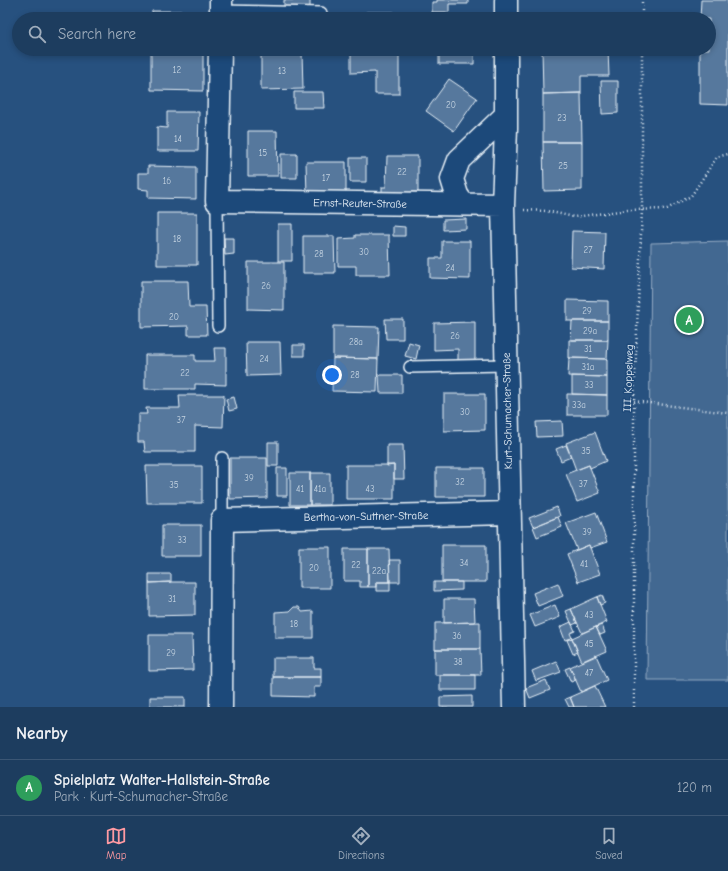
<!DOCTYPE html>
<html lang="en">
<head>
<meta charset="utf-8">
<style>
	:root { --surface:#1d3d5f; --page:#2a4868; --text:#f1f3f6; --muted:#a0aebd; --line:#3b5674; --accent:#ff9aa2 }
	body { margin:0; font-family:"Comic Neue",sans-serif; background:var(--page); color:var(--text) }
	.you { position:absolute; left:332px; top:375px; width:14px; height:14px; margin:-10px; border:3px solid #fff; border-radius:50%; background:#1a73e8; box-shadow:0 0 0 6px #1a73e833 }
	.badge { display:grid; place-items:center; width:26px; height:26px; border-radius:50%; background:var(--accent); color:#fff; font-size:13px; font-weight:700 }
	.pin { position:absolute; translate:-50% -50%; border:2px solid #fff; box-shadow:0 1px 4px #0006 }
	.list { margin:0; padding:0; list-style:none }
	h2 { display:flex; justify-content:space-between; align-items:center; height:52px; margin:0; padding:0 16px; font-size:17px }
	h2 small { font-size:13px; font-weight:400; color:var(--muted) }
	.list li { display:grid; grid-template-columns:26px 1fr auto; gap:12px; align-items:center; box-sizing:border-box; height:56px; padding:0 16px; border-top:1px solid var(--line) }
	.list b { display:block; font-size:15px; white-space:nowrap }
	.list p { margin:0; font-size:13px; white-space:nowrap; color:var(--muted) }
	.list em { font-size:13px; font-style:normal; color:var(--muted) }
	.icon { flex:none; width:22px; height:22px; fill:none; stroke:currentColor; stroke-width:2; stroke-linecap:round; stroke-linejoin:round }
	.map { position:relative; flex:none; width:728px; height:707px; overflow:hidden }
	.search { position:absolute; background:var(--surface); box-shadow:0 2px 6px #0003; left:12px; right:12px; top:12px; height:44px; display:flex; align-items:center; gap:10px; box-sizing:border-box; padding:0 14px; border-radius:22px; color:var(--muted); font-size:15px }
	.sheet { height:108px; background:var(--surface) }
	nav { display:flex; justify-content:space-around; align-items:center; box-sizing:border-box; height:56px; border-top:1px solid var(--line); background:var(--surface); font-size:11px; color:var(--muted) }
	nav a { display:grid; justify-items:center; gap:2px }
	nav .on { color:var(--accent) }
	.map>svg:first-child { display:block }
</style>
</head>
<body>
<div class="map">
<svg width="728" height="707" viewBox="0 0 728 707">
	<rect width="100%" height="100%" fill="#27517f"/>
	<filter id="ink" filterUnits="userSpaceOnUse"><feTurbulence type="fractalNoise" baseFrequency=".025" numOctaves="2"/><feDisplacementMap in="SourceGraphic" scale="8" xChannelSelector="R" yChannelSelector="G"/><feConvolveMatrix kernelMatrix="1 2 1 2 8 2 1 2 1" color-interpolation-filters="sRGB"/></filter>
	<g filter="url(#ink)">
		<path fill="#436891" stroke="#96acc4" d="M 728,241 L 728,680 L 647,680 L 651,243 Z"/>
		<path fill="#57789d" stroke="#e8f1f8" d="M 284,0 L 310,0 L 310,7 L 284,7 Z
			M 437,0 L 468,0 L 468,4 L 449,4 L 449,12 L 432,12 L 432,2 L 437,2 Z
			M 701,0 L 728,0 L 728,105 L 700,104 L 700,49 L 709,49 L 709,19 L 700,19 Z
			M 152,11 L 183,11 L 183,19 L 152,19 Z
			M 366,12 L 394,12 L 394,19 L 366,19 Z
			M 351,49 L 399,49 L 399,94 L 375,94 L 375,72 L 351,73 Z
			M 439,49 L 474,49 L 474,64 L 439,64 Z
			M 542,49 L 608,49 L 609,76 L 581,76 L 581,93 L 543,94 Z
			M 151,50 L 203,51 L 203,91 L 151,90 Z
			M 261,53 L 302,53 L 303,89 L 261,90 Z
			M 449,79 L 477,98 L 454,131 L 426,111 Z
			M 601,81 L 618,81 L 618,113 L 602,114 Z
			M 294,92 L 323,92 L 324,108 L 294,108 Z
			M 581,93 L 582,142 L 543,142 L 543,94 Z
			M 167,112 L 199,112 L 198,151 L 157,151 L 157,127 L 167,128 Z
			M 248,131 L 277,131 L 278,176 L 248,176 Z
			M 543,142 L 582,142 L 582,190 L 544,191 Z
			M 281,154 L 297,154 L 297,178 L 281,178 Z
			M 387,156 L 418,156 L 418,192 L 411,192 L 412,202 L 382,202 L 382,187 L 386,187 Z
			M 350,158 L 366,158 L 366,182 L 350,182 Z
			M 306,162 L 346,162 L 346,195 L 307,195 Z
			M 148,166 L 196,167 L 196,199 L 148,198 L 148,190 L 138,189 L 138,173 L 148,173 Z
			M 157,213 L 197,213 L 197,265 L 157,265 Z
			M 466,219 L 466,229 L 443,230 L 443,220 Z
			M 278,224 L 292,224 L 292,261 L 278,261 Z
			M 393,226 L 405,227 L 405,236 L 393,236 Z
			M 572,231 L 605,232 L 604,269 L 571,267 Z
			M 355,235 L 389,235 L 390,275 L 356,275 L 356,266 L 338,266 L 338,239 L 355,238 Z
			M 303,236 L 334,236 L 335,273 L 303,273 Z
			M 224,238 L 234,238 L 234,254 L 225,255 Z
			M 442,241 L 470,241 L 470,279 L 430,278 L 430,258 L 442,258 Z
			M 248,262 L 284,262 L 284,310 L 248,309 Z
			M 141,281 L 188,281 L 189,307 L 206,307 L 207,335 L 188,335 L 188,326 L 141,327 Z
			M 567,300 L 608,301 L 608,321 L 567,321 Z
			M 385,319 L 403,319 L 403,339 L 386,339 Z
			M 572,321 L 608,321 L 608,340 L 571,340 Z
			M 475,322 L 475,360 L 458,360 L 458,349 L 434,350 L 434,323 Z
			M 333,326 L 379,327 L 378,359 L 333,358 Z
			M 569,340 L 608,340 L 607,359 L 569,358 Z
			M 246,342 L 280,342 L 281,375 L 247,376 Z
			M 409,342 L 419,345 L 416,359 L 405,356 Z
			M 293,345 L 304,345 L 304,356 L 293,356 Z
			M 214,348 L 226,348 L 226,385 L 195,384 L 195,389 L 145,389 L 145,355 L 195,355 L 195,361 L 215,361 Z
			M 333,358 L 378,359 L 377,392 L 332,391 Z
			M 569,358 L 607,359 L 607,377 L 568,376 Z
			M 379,375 L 402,375 L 402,393 L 380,393 Z
			M 572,376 L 607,377 L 607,395 L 572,394 Z
			M 444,394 L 485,394 L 485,430 L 444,431 Z
			M 567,394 L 607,395 L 607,415 L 567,415 Z
			M 179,395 L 224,395 L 223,427 L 195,426 L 195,452 L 145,452 L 144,442 L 138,442 L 138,414 L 147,414 L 146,408 L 180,408 Z
			M 234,397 L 237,409 L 229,411 L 226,399 Z
			M 562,421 L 563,436 L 537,437 L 536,422 Z
			M 595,432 L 606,461 L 590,468 L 589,465 L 576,470 L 566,443 Z
			M 268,442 L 278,442 L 278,466 L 268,466 Z
			M 387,445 L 403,445 L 404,479 L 394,479 L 394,465 L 387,466 Z
			M 566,445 L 571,457 L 561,461 L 556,449 Z
			M 230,458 L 267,458 L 267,498 L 230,499 Z
			M 346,465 L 394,465 L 394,499 L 346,499 Z
			M 589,465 L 600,493 L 577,502 L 566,474 Z
			M 146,466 L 202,466 L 202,503 L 147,503 Z
			M 277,468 L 287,468 L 287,496 L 277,496 Z
			M 436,468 L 484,468 L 484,497 L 436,497 Z
			M 290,473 L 310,473 L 310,505 L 290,505 Z
			M 310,473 L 330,473 L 330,505 L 310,505 Z
			M 557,507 L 560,516 L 533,527 L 529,518 Z
			M 596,512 L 607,542 L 590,548 L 589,545 L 577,550 L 566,523 Z
			M 558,517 L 562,527 L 537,537 L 533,527 Z
			M 162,525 L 201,525 L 201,556 L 162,556 Z
			M 442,545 L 486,545 L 486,582 L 442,582 Z
			M 589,545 L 600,574 L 578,582 L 567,554 Z
			M 299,547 L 330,547 L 330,588 L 299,588 Z
			M 344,549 L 368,549 L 368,587 L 360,587 L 360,581 L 344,581 Z
			M 368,549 L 389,549 L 390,582 L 376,582 L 376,587 L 368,587 Z
			M 389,560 L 400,560 L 400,582 L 390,582 Z
			M 149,574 L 171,574 L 171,582 L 149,583 Z
			M 171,582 L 195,582 L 195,615 L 149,616 L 149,583 Z
			M 376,582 L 390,582 L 390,591 L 376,591 Z
			M 434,582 L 462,582 L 462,590 L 434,591 Z
			M 558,583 L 563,596 L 538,606 L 533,593 Z
			M 602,595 L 605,603 L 600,605 L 597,597 Z
			M 597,597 L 607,622 L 582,633 L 571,609 Z
			M 444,599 L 474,599 L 475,622 L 444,623 Z
			M 555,605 L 560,617 L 535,627 L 530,615 Z
			M 294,607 L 299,607 L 302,612 L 313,611 L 313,638 L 275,638 L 275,612 L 290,611 Z
			M 571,609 L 577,623 L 572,625 L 566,611 Z
			M 480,622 L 480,649 L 435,649 L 435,623 Z
			M 571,622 L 575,631 L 570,633 L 572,638 L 565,640 L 560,627 Z
			M 602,625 L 605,633 L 600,635 L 596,627 Z
			M 596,627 L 607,651 L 582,662 L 572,638 Z
			M 149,635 L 192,635 L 193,670 L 149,671 Z
			M 572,638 L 578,652 L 573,654 L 567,640 Z
			M 435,649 L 480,649 L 481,675 L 435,675 Z
			M 596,655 L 607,680 L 581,692 L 570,667 Z
			M 273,658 L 314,658 L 314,668 L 321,668 L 321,677 L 273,677 Z
			M 556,661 L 561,672 L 536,681 L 532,671 Z
			M 570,667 L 576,680 L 571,682 L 565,669 Z
			M 440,675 L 475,675 L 475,690 L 440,690 Z
			M 273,677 L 321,677 L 321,687 L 314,687 L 314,697 L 273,696 Z
			M 546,680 L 550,690 L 530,698 L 526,688 Z
			M 595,686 L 605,707 L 574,707 L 570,697 Z
			M 472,696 L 472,707 L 440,707 L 440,697 Z
			M 150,697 L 185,697 L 185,707 L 150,707 Z
			M 570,697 L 574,707 L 569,707 L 565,699 Z"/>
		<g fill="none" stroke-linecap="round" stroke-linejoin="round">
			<g stroke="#e8f1f8" stroke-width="14">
				<path id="lane" d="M 221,11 L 321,13
					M 217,201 L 218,326
					M 410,367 L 506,365
					M 222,458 L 222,520"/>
			</g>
			<g stroke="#e8f1f8" stroke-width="25">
				<path id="street" d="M 221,19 L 221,0
					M 506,19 L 506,0
					M 220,49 L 217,201 L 503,205
					M 506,49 L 506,128 L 503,205 L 514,707
					M 463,204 L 457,195 L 452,179 L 459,160 L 506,115
					M 221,707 L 222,520 L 509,513"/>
			</g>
			<path stroke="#e8f1f8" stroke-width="2.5" stroke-dasharray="1 3" stroke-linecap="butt" d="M 642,19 L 642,0
				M 524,210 L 547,211 L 574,217 L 627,210 L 667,209 L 691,196 L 717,157 L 728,154
				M 634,401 L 728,413
				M 634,707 L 634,401 L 642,210 L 642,49"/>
			<use href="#lane" stroke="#1f4a7a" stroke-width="11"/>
			<use href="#street" stroke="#1f4a7a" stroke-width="22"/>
		</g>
	</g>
	<g text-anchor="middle" stroke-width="3" stroke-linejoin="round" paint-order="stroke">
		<g font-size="9" fill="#c4d3e1">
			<text x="177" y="73">12</text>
			<text x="282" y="74">13</text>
			<text x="451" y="108">20</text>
			<text x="562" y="121">23</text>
			<text x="178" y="142">14</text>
			<text x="263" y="156">15</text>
			<text x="563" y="169">25</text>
			<text x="402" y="175">22</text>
			<text x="326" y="181">17</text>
			<text x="167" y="184">16</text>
			<text x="177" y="242">18</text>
			<text x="588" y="253">27</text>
			<text x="364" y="255">30</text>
			<text x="319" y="257">28</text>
			<text x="450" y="271">24</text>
			<text x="266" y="289">26</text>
			<text x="587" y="314">29</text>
			<text x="174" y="320">20</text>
			<text x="590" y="334">29a</text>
			<text x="455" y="339">26</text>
			<text x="356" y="345">28a</text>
			<text x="588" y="352">31</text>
			<text x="264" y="362">24</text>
			<text x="588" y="370">31a</text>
			<text x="185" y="376">22</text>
			<text x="355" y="378">28</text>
			<text x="589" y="388">33</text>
			<text x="579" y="408">33a</text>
			<text x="465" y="415">30</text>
			<text x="181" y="423">37</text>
			<text x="586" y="454">35</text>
			<text x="249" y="481">39</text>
			<text x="460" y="485">32</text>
			<text x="583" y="487">37</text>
			<text x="174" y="488">35</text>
			<text x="300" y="492">41</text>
			<text x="320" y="492">41a</text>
			<text x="370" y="492">43</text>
			<text x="587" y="535">39</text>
			<text x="182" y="543">33</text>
			<text x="464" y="566">34</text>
			<text x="584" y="567">41</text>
			<text x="356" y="568">22</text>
			<text x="314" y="571">20</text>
			<text x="379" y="574">22a</text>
			<text x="172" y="602">31</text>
			<text x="589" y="618">43</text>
			<text x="294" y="627">18</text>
			<text x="457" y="639">36</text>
			<text x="589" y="647">45</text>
			<text x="171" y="656">29</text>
			<text x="458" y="665">38</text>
			<text x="589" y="676">47</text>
		</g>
		<g font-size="11" fill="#e8f1f8" stroke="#1f4a7a">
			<text transform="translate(360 203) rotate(1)" y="4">Ernst-Reuter-Straße</text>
			<text transform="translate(628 378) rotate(-88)" y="4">III. Koppelweg</text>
			<text transform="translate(507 411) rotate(-91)" y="4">Kurt-Schumacher-Straße</text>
			<text transform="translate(366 516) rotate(-1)" y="4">Bertha-von-Suttner-Straße</text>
		</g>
	</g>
</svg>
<div class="you"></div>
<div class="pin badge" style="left:689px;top:320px;background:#2e9e5b">A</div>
<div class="search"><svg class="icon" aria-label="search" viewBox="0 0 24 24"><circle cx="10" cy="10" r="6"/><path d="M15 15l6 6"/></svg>Search here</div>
</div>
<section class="sheet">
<h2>Nearby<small></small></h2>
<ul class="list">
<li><span class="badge" style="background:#2e9e5b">A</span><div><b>Spielplatz Walter-Hallstein-Straße</b><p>Park · Kurt-Schumacher-Straße</p></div><em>120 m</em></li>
</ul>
</section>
<nav>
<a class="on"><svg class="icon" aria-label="map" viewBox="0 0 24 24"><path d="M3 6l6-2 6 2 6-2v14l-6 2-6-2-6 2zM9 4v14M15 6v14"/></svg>Map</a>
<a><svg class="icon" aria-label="directions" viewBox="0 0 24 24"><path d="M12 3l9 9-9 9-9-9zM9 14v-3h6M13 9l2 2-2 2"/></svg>Directions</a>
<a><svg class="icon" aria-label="saved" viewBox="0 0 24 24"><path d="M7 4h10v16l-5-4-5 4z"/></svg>Saved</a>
</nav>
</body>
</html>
